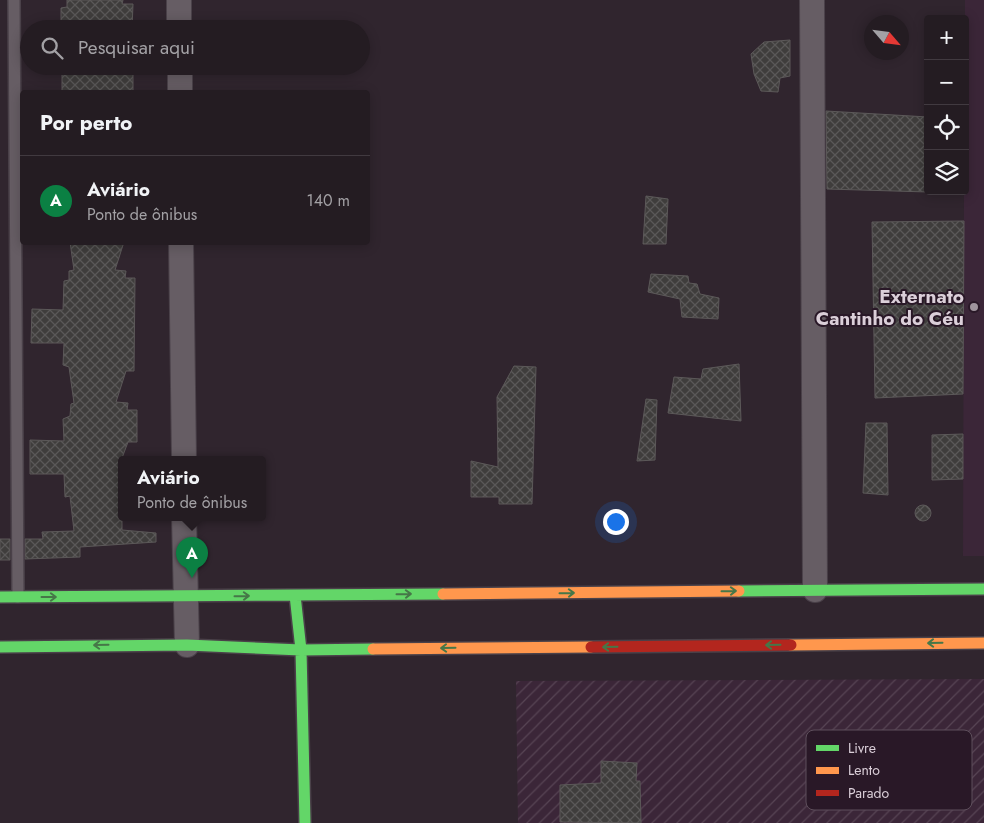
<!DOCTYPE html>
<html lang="pt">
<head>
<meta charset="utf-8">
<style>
	:root { --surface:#241c22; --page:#30292f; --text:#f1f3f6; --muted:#a3a1a5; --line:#413a40; --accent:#0b8043 }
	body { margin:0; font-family:Jost,sans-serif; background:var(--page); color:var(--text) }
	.controls { position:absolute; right:15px; top:15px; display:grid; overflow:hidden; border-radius:5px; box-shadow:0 2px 12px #0003 }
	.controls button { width:45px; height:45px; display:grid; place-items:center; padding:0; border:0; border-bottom:1px solid var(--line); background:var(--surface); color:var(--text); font:25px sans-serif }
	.compass { position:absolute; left:864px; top:15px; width:45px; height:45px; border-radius:50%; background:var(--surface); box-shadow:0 2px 12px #0003; rotate:118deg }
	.you { position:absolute; left:615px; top:521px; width:18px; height:18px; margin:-12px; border:4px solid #fff; border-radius:50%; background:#1a73e8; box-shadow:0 0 0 8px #1a73e833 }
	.badge { display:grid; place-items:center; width:32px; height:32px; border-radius:50%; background:var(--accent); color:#fff; font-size:16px; font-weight:700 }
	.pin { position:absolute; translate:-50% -41px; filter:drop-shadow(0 1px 2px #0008) }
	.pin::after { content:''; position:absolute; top:26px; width:18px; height:15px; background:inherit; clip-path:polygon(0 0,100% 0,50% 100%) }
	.popup { position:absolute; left:118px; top:456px; width:148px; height:65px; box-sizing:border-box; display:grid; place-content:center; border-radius:5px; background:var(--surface); filter:drop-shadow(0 1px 4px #0005); font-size:16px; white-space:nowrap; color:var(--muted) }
	.popup b { font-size:19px; color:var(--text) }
	.popup::after { content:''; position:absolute; left:50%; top:100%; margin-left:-10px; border:10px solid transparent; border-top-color:var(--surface) }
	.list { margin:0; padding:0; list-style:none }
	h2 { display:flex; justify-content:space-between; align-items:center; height:65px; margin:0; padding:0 20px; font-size:21px }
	h2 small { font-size:16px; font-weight:400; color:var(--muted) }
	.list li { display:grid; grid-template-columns:32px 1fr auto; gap:15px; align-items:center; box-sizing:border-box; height:90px; padding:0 20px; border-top:1px solid var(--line) }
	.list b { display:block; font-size:19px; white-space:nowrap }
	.list p { margin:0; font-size:16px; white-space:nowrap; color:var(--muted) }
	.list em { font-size:16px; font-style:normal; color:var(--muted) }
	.icon { flex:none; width:28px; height:28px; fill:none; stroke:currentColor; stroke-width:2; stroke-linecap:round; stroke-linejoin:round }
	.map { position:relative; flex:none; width:984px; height:823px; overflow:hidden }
	.search { position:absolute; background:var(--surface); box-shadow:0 2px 12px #0003; left:20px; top:20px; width:350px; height:55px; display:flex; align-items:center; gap:12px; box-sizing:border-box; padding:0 18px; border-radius:28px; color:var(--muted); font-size:19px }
	.panel { position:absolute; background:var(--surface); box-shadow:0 2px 12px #0003; left:20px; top:90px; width:350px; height:155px; border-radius:5px }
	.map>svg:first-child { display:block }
</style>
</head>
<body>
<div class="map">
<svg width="984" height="823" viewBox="0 0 984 823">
	<defs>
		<pattern id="industrial-furrows" width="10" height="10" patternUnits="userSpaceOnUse" patternTransform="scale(1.25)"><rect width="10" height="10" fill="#3b2638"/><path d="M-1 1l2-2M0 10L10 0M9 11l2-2" fill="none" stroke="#574454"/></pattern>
		<pattern id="building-cross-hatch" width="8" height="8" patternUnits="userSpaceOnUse" patternTransform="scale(1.25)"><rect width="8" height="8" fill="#3f3d3c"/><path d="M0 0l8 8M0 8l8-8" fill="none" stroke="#5a5858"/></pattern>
	</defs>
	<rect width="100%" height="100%" fill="#30252e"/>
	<path fill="#3b2638" d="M 965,0 L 984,0 L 984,556 L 963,556 L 964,191 L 965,191 Z"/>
	<path fill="url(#industrial-furrows)" d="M 984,679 L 984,823 L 518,823 L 516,681 Z"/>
	<path fill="url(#building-cross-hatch)" stroke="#5c5959" d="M 67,0 L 123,0 L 122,4 L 133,4 L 132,29 L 61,29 L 61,8 L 67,7 Z
		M 790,40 L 790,76 L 780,78 L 778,92 L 761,91 L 754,74 L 751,54 L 764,42 Z
		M 62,66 L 124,66 L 123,70 L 133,70 L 133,92 L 62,92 Z
		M 826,111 L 928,117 L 928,192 L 827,189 Z
		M 646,196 L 668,199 L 666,244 L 643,244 Z
		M 964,221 L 963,394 L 875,398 L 872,222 Z
		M 70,242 L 124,242 L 115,270 L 126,271 L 125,278 L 135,278 L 134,371 L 126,371 L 116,402 L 128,403 L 127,410 L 137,410 L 137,442 L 128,442 L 122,458 L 122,530 L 156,533 L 156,542 L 80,547 L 80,557 L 25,559 L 25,539 L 43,539 L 42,532 L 74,531 L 70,496 L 65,497 L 64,474 L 30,474 L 30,440 L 64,441 L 63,419 L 70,416 L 71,404 L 74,403 L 69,367 L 63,365 L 64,343 L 31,343 L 32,309 L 63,310 L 64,281 L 69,280 L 69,271 L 74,270 Z
		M 651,274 L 688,276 L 689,283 L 697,284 L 700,294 L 719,298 L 718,319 L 682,317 L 680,299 L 648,292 Z
		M 739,364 L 741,421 L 668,413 L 674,377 L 701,379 L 703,369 Z
		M 514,366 L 536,367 L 532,504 L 499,504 L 499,497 L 471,497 L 471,461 L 498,467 L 497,397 Z
		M 646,399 L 657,400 L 655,460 L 637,461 Z
		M 866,423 L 887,423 L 888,495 L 863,493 Z
		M 963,434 L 963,479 L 932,480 L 932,435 Z
		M915 513a8 8 0 1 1 16 0a8 8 0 1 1-16 0Z
		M 0,539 L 10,539 L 10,560 L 0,560 Z
		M 601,761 L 637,763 L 636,781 L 640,781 L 641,823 L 560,822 L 560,785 L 601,783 Z"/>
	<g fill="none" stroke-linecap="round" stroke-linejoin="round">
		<g stroke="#4a4149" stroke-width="14">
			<path id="lane" d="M 14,0 L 18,597"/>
		</g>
		<g stroke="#4a4149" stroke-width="26">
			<path id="street" d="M 179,0 L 179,29
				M 812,0 L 815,590
				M 180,66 L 180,92
				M 181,242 L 184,459
				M 184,517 L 187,645"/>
		</g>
		<g stroke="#4a4149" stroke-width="14">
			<path id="fast" d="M 739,591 L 984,589
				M 295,595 L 301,650 L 305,823
				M 0,597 L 443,594
				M 0,647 L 187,645 L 301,650 L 373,649"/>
		</g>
		<g stroke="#4a4149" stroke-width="14">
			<path id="slow" d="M 443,594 L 739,591
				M 791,645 L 984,643
				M 373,649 L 591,647"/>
		</g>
		<g stroke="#4a4149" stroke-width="14">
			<path id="jam" d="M 591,647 L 791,645"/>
		</g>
		<use href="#lane" stroke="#665d64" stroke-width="11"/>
		<use href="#street" stroke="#665d64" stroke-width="24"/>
		<use href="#fast" stroke="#63d668" stroke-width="11"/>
		<use href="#slow" stroke="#ff974d" stroke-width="11"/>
		<use href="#jam" stroke="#b3261e" stroke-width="11"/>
	</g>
	<defs><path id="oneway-shaft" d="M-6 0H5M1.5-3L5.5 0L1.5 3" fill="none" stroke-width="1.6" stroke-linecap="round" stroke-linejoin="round" transform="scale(1.25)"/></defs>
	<g stroke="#467748">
		<use href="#oneway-shaft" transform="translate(729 591) rotate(-1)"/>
		<use href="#oneway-shaft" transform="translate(567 593) rotate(-1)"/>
		<use href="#oneway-shaft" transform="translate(404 594) rotate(-1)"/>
		<use href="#oneway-shaft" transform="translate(242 596) rotate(-1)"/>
		<use href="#oneway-shaft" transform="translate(49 597)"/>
		<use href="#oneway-shaft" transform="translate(935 643) rotate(179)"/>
		<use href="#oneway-shaft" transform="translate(101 645) rotate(179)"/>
		<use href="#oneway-shaft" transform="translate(773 645) rotate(179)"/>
		<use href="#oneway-shaft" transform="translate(610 647) rotate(179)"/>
		<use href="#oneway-shaft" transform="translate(448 648) rotate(179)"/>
	</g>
	<circle fill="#9f949d" stroke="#291827" stroke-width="2" cx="974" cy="307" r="5"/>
	<g text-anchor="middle" stroke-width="4" stroke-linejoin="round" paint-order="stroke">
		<g font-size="19" font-weight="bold" fill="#dbcfd9" stroke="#291827" text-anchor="end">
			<text x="964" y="303">Externato<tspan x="964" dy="22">Cantinho do Céu</tspan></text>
		</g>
	</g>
	<rect x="806" y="730" width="166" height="80" rx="8" fill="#291827" stroke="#5e4f5c" stroke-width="1"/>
	<rect x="816" y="745" width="23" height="6" fill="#63d668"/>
	<rect x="816" y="767" width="23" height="7" fill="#ff974d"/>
	<rect x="816" y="790" width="23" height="6" fill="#b3261e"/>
	<g font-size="14" fill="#dbcfd9">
		<text x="848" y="753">Livre</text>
		<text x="848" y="775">Lento</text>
		<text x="848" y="798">Parado</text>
	</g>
</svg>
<div class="controls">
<button>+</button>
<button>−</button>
<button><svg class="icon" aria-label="locate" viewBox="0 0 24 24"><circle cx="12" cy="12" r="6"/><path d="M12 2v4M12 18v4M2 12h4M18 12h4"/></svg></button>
<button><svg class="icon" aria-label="layers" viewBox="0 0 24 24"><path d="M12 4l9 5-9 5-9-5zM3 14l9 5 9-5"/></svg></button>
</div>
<svg class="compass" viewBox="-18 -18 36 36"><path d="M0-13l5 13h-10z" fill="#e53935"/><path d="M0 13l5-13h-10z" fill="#a3a1a5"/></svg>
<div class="you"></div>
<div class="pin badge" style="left:192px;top:578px">A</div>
<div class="popup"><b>Aviário</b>Ponto de ônibus</div>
<div class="search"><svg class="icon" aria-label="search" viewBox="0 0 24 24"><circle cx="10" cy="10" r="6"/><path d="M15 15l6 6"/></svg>Pesquisar aqui</div>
<section class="panel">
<h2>Por perto<small></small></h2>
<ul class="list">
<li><span class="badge">A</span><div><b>Aviário</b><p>Ponto de ônibus</p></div><em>140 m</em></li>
</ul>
</section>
</div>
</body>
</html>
